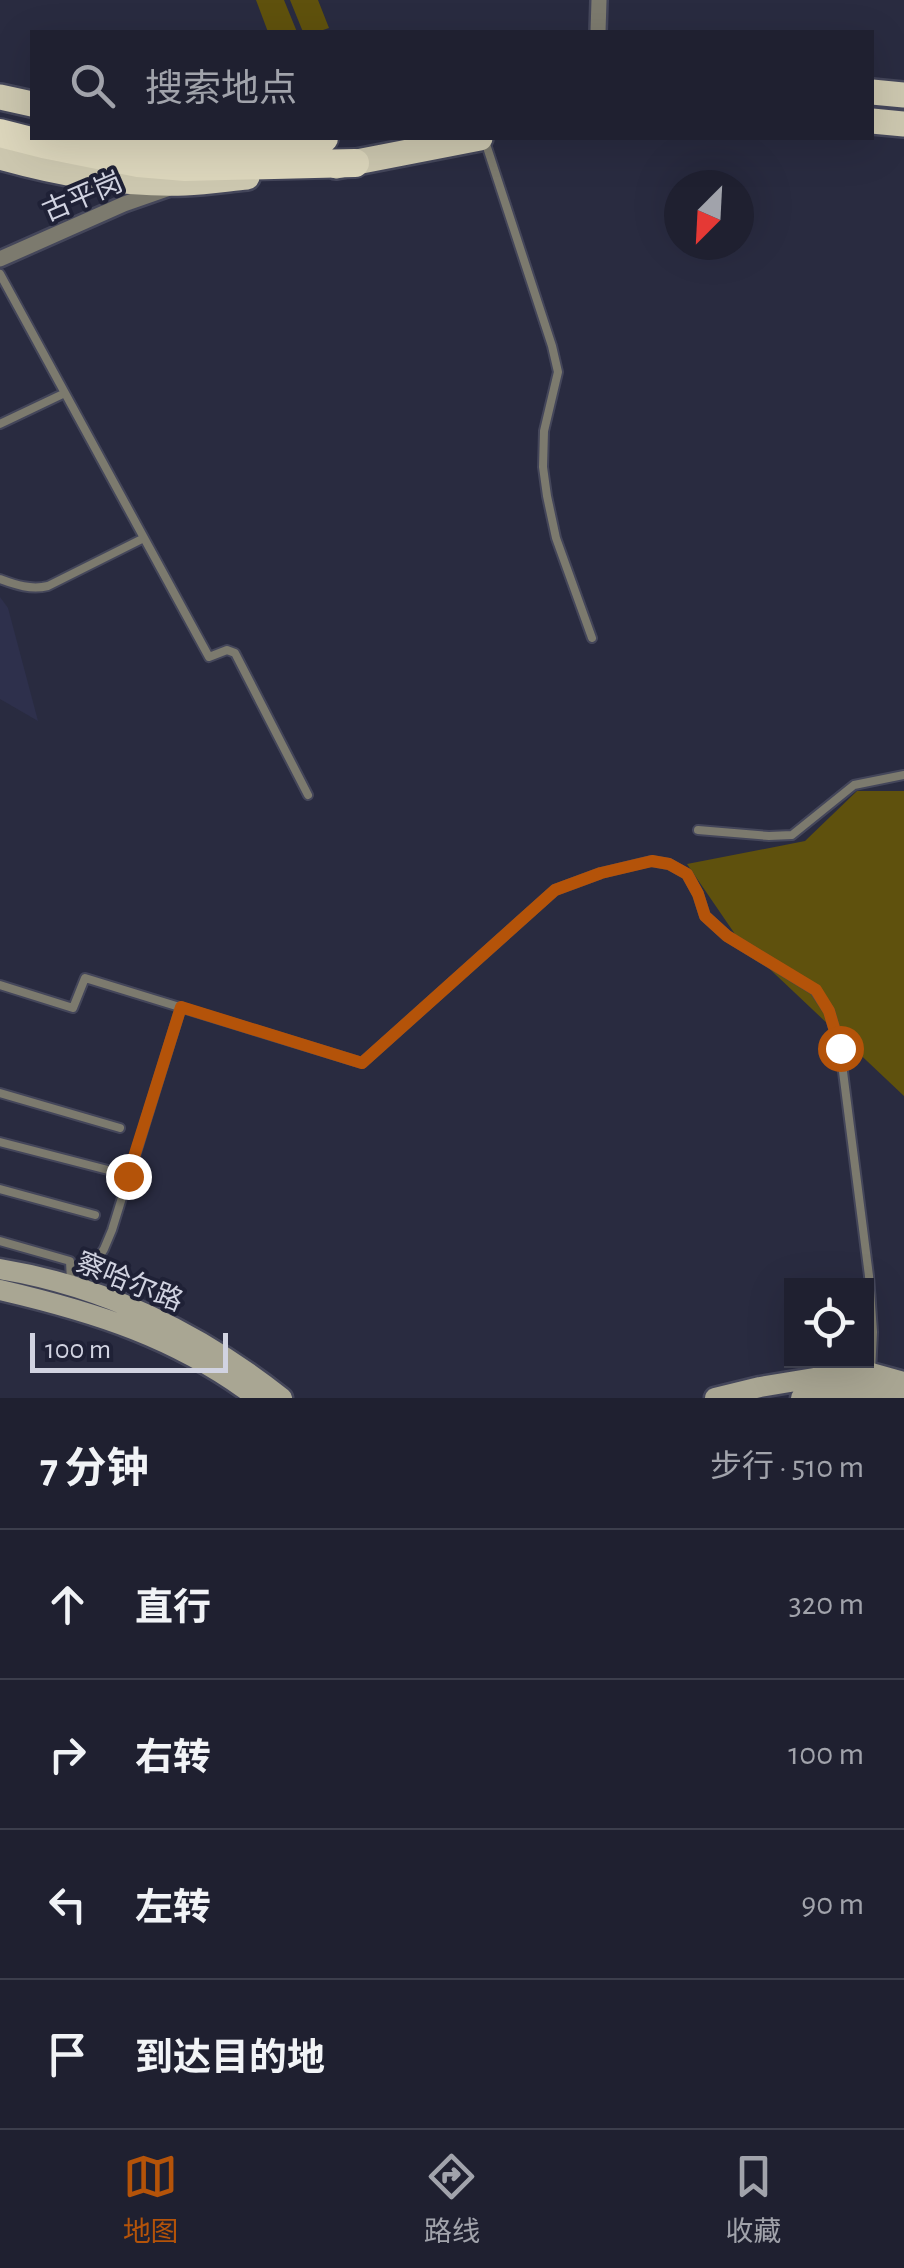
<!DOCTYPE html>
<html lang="zh">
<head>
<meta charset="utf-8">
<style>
	:root { --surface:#1f2030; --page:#2c2d3c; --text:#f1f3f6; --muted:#a1a3ab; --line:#3c3e4c; --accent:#b45309 }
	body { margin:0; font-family:"Alegreya Sans","Noto Sans SC",sans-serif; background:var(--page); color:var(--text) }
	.controls { position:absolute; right:30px; bottom:30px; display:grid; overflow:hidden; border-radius:0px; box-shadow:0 10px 40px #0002 }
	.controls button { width:90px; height:90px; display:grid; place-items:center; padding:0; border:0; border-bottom:2px solid var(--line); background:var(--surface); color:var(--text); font:50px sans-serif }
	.compass { position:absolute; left:664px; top:170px; width:90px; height:90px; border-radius:50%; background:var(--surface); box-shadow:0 10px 40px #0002; rotate:204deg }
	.scale { position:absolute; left:30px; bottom:25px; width:198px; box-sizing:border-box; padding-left:10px; border:5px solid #d1d3e1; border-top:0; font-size:28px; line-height:35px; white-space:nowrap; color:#d1d3e1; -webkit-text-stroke:8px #1f2136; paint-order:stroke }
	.stop { position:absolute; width:30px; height:30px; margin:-22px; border:8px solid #b45309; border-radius:50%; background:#fff }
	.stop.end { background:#b45309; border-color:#fff; box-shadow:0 2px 10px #0008 }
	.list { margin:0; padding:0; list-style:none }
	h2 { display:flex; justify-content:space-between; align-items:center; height:130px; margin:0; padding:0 40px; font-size:42px }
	h2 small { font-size:32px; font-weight:400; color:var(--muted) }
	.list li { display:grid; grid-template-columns:65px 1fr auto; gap:30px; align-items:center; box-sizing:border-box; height:150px; padding:0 40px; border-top:2px solid var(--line) }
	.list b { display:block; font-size:38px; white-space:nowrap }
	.list em { font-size:32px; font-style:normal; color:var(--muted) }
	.icon { flex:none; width:55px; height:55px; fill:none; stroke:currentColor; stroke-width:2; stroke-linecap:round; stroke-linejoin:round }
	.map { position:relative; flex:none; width:904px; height:1398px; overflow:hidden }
	.search { position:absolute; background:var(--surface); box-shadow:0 10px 40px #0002; left:30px; right:30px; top:30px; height:110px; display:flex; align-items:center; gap:25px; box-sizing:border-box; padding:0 35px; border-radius:0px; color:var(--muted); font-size:38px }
	.sheet { height:730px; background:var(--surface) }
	nav { display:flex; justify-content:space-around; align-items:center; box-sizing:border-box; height:140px; border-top:2px solid var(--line); background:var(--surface); font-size:28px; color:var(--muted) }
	nav a { display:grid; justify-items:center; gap:5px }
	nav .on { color:var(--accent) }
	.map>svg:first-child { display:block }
</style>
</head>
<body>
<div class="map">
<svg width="904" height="1398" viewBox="0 0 904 1398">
	<rect width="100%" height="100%" fill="#292b40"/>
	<path fill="#2e304c" d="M 0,597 L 8,608 L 38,721 L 0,699 Z"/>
	<path fill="#5f510d" d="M 256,0 L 284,0 L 297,32 L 268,32 Z
		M 290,0 L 318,0 L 329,28 L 317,32 L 303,32 Z
		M 857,791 L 904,791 L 904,1096 L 739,940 L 687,864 L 805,841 Z"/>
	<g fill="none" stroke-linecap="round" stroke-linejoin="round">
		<g stroke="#44465a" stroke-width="12">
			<path id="service" d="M 484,138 L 552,346 L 558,372 L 544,431 L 543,467 L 547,496 L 556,538 L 592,638
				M 0,274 L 209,657 L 227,650 L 235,653 L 308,795
				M 0,424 L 65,393
				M 0,579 C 16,585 31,590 48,586 L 144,538
				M 698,830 L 769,836 L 792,835 L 854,785 L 904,775
				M 0,985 L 73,1008 L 85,978 L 362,1063 L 555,890 L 601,873 L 651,861 L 669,864 L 687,874 L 698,894 L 705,916 L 727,936 L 815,990 L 829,1011 L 840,1048 L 869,1276 L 873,1332 L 871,1372
				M 0,1093 L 120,1128
				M 0,1142 L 108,1170
				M 0,1189 L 95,1215
				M 0,1241 L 70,1261 L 71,1281
				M 79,1288 L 104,1249 L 112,1230 L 181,1007"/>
		</g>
		<g stroke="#44465a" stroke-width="20">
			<path id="minor" d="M 598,32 L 599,0
				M 0,259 L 124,204 L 167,189"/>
		</g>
		<g stroke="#44465a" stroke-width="25">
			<path id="secondary" d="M 0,1269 C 104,1286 200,1333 282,1398
				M 0,1290 C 95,1312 178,1338 257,1398
				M 715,1398 L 760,1387 L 814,1378 L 871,1373 L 904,1382
				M 801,1398 L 871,1392 L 904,1397"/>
		</g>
		<g stroke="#44465a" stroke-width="30">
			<path id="primary" d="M 872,92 L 904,95
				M 0,97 L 32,104
				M 872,121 L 904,124
				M 0,157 C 60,174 122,185 185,183 C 206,182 227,179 247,177
				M 336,166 L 480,138"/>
		</g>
		<g stroke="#44465a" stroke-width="32">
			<path id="trunk" d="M 0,133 L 43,144 L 138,163 L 185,167 L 355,163
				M 98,138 C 172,154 250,147 324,138"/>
		</g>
		<use href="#service" stroke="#7c7a6e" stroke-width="8"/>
		<use href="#minor" stroke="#7c7a6e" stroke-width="15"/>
		<use href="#secondary" stroke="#a9a693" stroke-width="20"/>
		<use href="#primary" stroke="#ccc7af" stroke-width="25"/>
		<use href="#trunk" stroke="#dcd6bc" stroke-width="28"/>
	</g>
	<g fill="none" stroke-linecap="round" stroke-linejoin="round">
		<path stroke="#b45309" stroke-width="12" d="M 128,1176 L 181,1007 L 362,1063 L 555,890 L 601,873 L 652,861 L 669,864 L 687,874 L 698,894 L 705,916 L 727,936 L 816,990 L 829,1011 L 840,1048"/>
	</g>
	<g text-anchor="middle" stroke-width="8" stroke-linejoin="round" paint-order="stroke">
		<g font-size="28" fill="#d1d3e1" stroke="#1f2136">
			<text transform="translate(82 196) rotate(-23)" y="10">古平岗</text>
			<text transform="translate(130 1281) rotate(22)" y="10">察哈尔路</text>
		</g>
	</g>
</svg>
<div class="controls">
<button><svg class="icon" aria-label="locate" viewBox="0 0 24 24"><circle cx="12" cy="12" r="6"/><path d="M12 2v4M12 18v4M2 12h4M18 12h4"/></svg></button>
</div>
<svg class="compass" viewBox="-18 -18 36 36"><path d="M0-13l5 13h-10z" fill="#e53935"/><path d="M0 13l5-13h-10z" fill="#a1a3ab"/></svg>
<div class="scale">100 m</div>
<div class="stop" style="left:840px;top:1048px"></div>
<div class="stop end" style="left:128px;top:1176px"></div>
<div class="search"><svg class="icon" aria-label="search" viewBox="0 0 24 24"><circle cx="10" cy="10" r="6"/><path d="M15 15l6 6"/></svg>搜索地点</div>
</div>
<section class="sheet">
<h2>7 分钟<small>步行 · 510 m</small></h2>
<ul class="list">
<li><svg class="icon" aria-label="ahead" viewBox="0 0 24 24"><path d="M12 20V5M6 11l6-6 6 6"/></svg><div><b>直行</b></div><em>320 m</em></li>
<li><svg class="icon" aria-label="right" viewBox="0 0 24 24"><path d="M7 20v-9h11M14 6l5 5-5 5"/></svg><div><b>右转</b></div><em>100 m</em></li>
<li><svg class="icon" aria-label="left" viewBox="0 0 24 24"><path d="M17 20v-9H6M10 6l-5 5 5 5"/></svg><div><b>左转</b></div><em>90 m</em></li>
<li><svg class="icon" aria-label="arrive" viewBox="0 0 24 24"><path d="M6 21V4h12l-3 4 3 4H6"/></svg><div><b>到达目的地</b></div></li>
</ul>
</section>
<nav>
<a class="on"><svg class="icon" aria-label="map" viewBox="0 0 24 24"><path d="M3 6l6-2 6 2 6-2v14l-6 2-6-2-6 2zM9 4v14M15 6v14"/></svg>地图</a>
<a><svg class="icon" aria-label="directions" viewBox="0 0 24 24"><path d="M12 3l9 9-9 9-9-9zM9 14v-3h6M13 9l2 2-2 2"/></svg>路线</a>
<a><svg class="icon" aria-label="saved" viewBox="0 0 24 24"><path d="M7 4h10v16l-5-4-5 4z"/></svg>收藏</a>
</nav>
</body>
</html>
